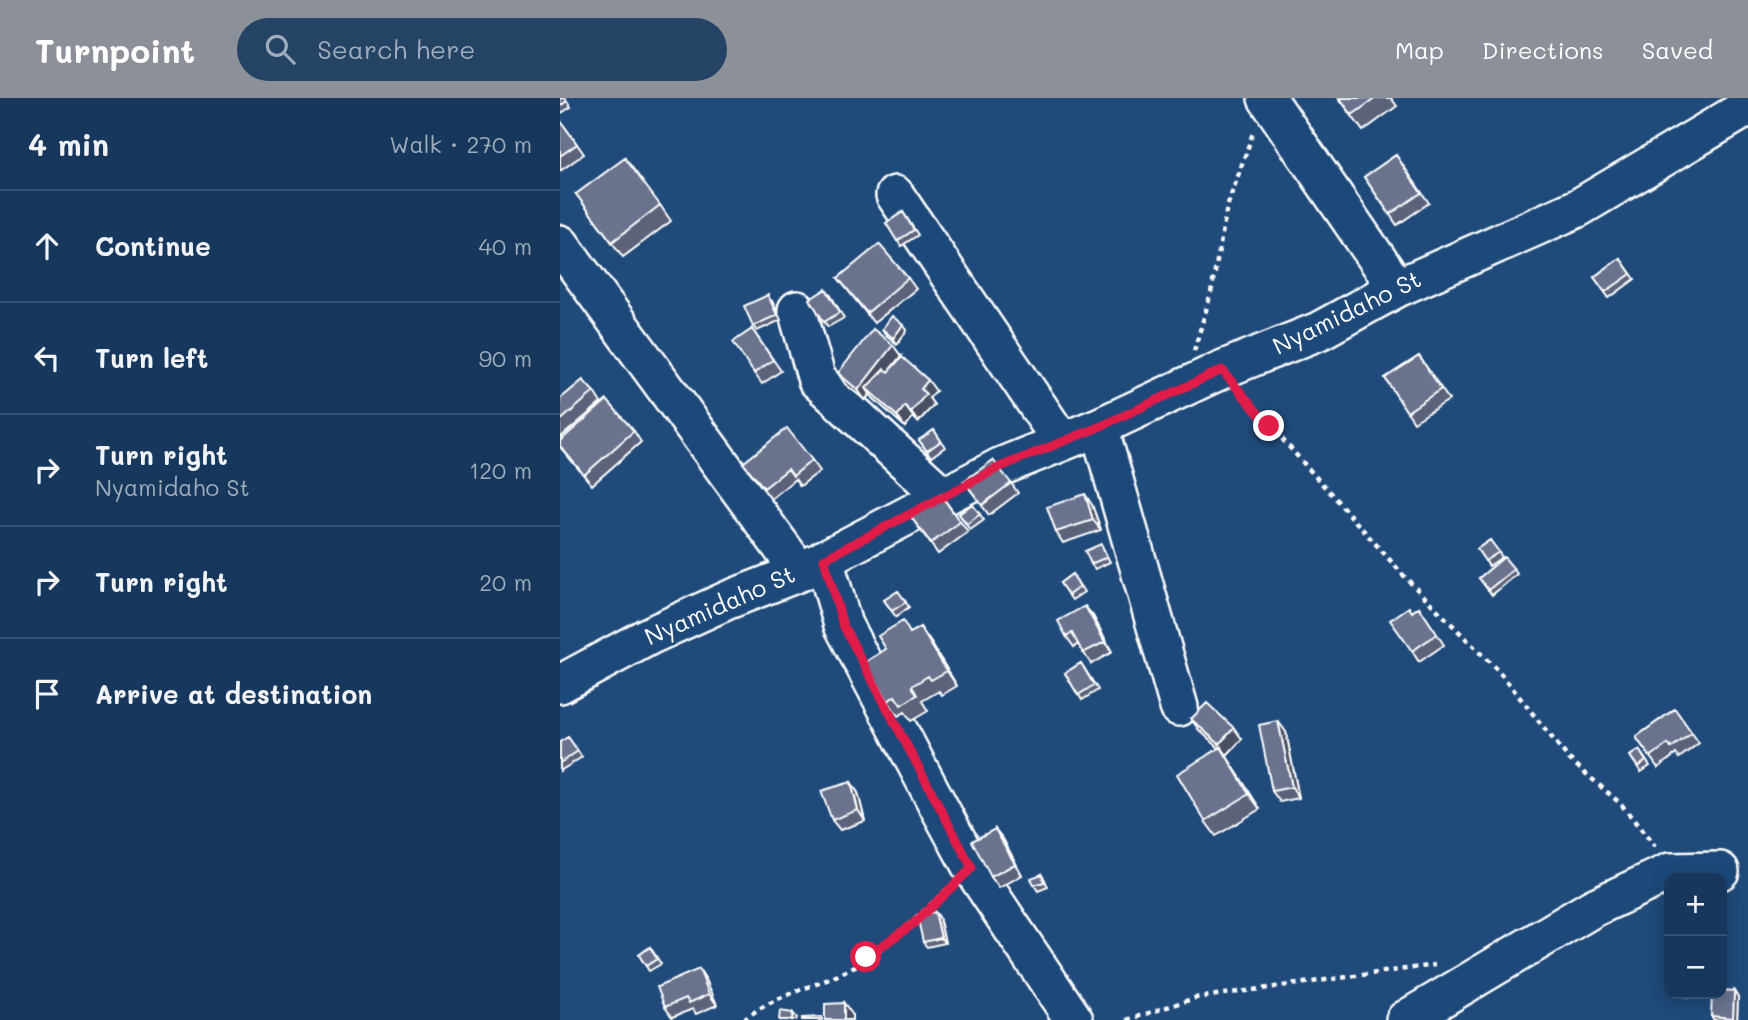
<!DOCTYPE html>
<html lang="en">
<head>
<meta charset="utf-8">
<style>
	:root { --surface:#17385c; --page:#244365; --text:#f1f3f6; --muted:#9eacbb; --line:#365272; --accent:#8c9099 }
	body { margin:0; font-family:Mali,sans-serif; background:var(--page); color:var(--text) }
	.controls { position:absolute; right:21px; bottom:21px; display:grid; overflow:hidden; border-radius:14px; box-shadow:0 4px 18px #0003 }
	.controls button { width:63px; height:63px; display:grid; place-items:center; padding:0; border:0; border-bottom:2px solid var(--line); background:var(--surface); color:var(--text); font:35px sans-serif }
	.stop { position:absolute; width:21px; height:21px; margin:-16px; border:5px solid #e11d48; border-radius:50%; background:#fff }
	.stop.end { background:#e11d48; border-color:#fff; box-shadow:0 2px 7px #0008 }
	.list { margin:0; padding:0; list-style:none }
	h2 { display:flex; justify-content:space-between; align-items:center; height:91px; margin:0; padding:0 28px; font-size:30px }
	h2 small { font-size:23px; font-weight:400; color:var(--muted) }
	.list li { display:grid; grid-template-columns:46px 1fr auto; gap:21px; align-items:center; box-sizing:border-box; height:112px; padding:0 28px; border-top:2px solid var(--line) }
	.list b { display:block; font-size:26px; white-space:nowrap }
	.list p { margin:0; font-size:23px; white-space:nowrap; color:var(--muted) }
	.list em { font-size:23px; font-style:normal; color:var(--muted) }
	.icon { flex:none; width:38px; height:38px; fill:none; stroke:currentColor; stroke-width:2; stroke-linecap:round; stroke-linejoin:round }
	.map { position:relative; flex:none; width:1188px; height:922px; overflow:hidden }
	header { display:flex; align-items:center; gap:42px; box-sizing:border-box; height:98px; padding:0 35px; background:var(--accent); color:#fff }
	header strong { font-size:33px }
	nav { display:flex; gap:38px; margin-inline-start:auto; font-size:24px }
	.search { width:490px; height:63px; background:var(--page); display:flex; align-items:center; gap:18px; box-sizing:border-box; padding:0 24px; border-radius:38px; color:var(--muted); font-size:26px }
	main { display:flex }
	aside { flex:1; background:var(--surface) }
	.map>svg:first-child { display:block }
</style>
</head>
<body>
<header>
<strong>Turnpoint</strong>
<div class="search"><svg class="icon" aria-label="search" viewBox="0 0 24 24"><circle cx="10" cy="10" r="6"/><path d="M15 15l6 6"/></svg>Search here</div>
<nav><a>Map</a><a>Directions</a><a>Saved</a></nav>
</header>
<main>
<aside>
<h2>4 min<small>Walk · 270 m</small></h2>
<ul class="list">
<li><svg class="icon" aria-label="ahead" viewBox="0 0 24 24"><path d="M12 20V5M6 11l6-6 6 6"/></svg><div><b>Continue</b></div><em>40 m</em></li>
<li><svg class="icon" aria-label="left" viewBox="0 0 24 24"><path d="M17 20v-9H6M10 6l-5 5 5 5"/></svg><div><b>Turn left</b></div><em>90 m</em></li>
<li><svg class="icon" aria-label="right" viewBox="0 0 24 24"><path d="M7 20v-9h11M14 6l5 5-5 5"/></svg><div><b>Turn right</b><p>Nyamidaho St</p></div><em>120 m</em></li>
<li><svg class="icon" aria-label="right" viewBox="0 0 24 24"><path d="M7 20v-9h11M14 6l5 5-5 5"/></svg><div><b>Turn right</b></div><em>20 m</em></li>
<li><svg class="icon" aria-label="arrive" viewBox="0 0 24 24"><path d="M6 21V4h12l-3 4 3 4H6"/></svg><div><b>Arrive at destination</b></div></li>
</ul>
</aside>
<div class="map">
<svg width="1188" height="922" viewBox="0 0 1188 922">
	<rect width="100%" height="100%" fill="#1f4a7a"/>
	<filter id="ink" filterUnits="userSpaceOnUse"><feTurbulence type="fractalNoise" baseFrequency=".0143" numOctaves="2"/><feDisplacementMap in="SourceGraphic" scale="14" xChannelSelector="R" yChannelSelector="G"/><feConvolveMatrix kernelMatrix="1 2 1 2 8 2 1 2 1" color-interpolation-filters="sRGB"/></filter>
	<g filter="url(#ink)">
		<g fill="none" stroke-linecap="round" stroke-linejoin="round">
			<g stroke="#fff" stroke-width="42">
				<path id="minor" d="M 707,0 L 837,190
					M 335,97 L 502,344
					M 0,146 L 240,474
					M 237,212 L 257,282 L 384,399
					M 539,329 L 619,609
					M 264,461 L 283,527 L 380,711 L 412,770 L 514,922
					M 0,586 L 89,538 L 168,502 L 240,474 L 440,369 L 539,329 L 661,272 L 759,233 L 837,190 L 1018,110 L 1188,9
					M 845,922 L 1033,810 L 1110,774 L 1160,773"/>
			</g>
			<path stroke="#fff" stroke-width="4.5" stroke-dasharray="5 5" stroke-linecap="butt" d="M 634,253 L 651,195 L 667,109 L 694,32
				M 682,296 L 845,479 L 941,576 L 1009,661 L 1061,706 L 1095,749
				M 184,922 C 211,899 244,892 276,878 C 320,858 355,821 390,789
				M 567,922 L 635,900 L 875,867"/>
			<use href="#minor" stroke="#1f4a7a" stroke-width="37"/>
		</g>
		<path fill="#5b627a" stroke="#fff" stroke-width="2" d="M 0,0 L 5,0 L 11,9 L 0,16 Z
			M 779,0 L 831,0 L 837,8 L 803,33 Z
			M 0,22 L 24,56 L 0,73 Z
			M 836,57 L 869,105 L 837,127 L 804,79 Z
			M 16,96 L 100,107 L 111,123 L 63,159 Z
			M 343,114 L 358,137 L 341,148 L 326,125 Z
			M 1060,160 L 1075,181 L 1049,200 L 1034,179 Z
			M 278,180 L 348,180 L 356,191 L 314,225 Z
			M 270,196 L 284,220 L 268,229 L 250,201 Z
			M 212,203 L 221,222 L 197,233 L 193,228 Z
			M 343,227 L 347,232 L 337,246 L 326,237 L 322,231 Z
			M 192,231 L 221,273 L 202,286 L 194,275 Z
			M 341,258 L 328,274 L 376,293 L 369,300 L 374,307 L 358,324 L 353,319 L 345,329 L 314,301 L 310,296 L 305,302 L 285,286 L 278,275 Z
			M 859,258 L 889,302 L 854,324 L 825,280 Z
			M 34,294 L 41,305 L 0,340 L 0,301 Z
			M 374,332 L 385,349 L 371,359 L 359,342 Z
			M 74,333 L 81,344 L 32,387 L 0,349 Z
			M 252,362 L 260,373 L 240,388 L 235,381 L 211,401 L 183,365 Z
			M 404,383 L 451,385 L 458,395 L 429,417 Z
			M 381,397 L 408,434 L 378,456 L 351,419 Z
			M 412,406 L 424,422 L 410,432 L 399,416 Z
			M 532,407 L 541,432 L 503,445 L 496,434 Z
			M 930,442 L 942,459 L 929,468 L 917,451 Z
			M 541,446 L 550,464 L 535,471 L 531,466 Z
			M 954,471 L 957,476 L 932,497 L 919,480 Z
			M 512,476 L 524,494 L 512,502 L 500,485 Z
			M 338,493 L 349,509 L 336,519 L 324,502 Z
			M 859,509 L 884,547 L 859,564 L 852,553 L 852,514 Z
			M 533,518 L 552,554 L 531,566 L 518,546 L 514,549 L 506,538 Z
			M 360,529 L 371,545 L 397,588 L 382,597 L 379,593 L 362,603 L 368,613 L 351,623 L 345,614 L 338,618 L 328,603 L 351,535 Z
			M 521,565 L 538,592 L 522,602 L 505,575 Z
			M 1115,611 L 1139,645 L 1119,660 L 1116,656 L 1098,670 L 1076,639 Z
			M 631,621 L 682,641 L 667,657 L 665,656 L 700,711 L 656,738 L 645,723 L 659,650 L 639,632 Z
			M 726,634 L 739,700 L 720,704 L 712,693 Z
			M 8,639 L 22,659 L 0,673 L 0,644 Z
			M 1079,652 L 1090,668 L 1081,674 L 1070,658 Z
			M 291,684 L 298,695 L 305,723 L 280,732 L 272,722 Z
			M 435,731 L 443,741 L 462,777 L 439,790 L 431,779 Z
			M 482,776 L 485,782 L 488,789 L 478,793 L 474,787 Z
			M 375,814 L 379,819 L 385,845 L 367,849 L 363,844 Z
			M 90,849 L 101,866 L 89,873 L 79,857 Z
			M 139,871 L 146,882 L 157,907 L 136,916 L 133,911 L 112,919 L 105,909 Z
			M 1124,896 L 1149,896 L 1127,900 Z
			M 1178,899 L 1177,922 L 1154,922 L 1151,918 Z"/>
		<path fill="#4a5063" stroke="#fff" stroke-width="2" d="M 343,227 L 347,232 L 337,246 L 333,240 Z
			M 333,247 L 341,258 L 311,295 L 306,290 L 310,296 L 305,302 L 298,292 Z
			M 368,282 L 376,293 L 369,300 L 374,307 L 358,324 L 351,314 L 361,291 Z
			M 345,308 L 353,319 L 345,329 L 337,318 Z
			M 525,396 L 532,407 L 541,432 L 533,422 Z
			M 525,508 L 533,518 L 552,554 L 545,544 Z
			M 360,529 L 371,545 L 397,588 L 387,573 Z
			M 718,623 L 726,634 L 739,700 L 732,689 Z
			M 674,630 L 682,641 L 667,657 L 659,646 Z
			M 661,649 L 671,665 L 700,711 L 689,696 Z
			M 291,684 L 298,695 L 305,723 L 298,712 Z
			M 435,731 L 443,741 L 462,777 L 455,766 Z
			M 375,814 L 379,819 L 385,845 L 381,840 Z
			M 139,871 L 146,882 L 157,907 L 149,896 Z
			M 1174,893 L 1178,899 L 1177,922 L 1174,922 L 1173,920 Z
			M 284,905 L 292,916 L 292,922 L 284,922 Z
			M 233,915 L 237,920 L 236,922 L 232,922 Z"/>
		<path fill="#6a728e" stroke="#fff" stroke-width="2" d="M 0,0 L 5,0 L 7,3 L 0,8 Z
			M 780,0 L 816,0 L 792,17 Z
			M 0,22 L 17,46 L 0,58 Z
			M 836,57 L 861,95 L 830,116 L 804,79 Z
			M 65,60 L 100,107 L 52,144 L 16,96 Z
			M 343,114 L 354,132 L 337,143 L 326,125 Z
			M 319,146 L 348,180 L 307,215 L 278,180 Z
			M 1060,160 L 1071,176 L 1045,194 L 1034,179 Z
			M 266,191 L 280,214 L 264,224 L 250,201 Z
			M 208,197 L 217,217 L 193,228 L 184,208 Z
			M 332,218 L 343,227 L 333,240 L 322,231 Z
			M 192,231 L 213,262 L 194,275 L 173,244 Z
			M 313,231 L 333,247 L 298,292 L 278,275 Z
			M 859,258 L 881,291 L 847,314 L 825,280 Z
			M 342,259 L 368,282 L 361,291 L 366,296 L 351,314 L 345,308 L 337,318 L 306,290 L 324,271 L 328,274 Z
			M 23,282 L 34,294 L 0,323 L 0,301 Z
			M 47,302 L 74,333 L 24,377 L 0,348 L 0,343 Z
			M 227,330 L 252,362 L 233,378 L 228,371 L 204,390 L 183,365 Z
			M 374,332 L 381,343 L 367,353 L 359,342 Z
			M 433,362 L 451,385 L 422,407 L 404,383 Z
			M 525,396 L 533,422 L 496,434 L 487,409 Z
			M 381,397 L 400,424 L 371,445 L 351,419 Z
			M 412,406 L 420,416 L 407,426 L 399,416 Z
			M 930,442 L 939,454 L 925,463 L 917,451 Z
			M 541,446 L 547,459 L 531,466 L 525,453 Z
			M 944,459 L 954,471 L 928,492 L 919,480 Z
			M 512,476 L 520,489 L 508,497 L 500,485 Z
			M 338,493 L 346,504 L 332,513 L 324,502 Z
			M 525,508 L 545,544 L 523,555 L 512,535 L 506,538 L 498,523 Z
			M 849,509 L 852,514 L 859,509 L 877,536 L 852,553 L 830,522 Z
			M 343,523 L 350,535 L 360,529 L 387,573 L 371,582 L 368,578 L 352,588 L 357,597 L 341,607 L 335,598 L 328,603 L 304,565 L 326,551 L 318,538 Z
			M 521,565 L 534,587 L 518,597 L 505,575 Z
			M 647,605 L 674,630 L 659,646 L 631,621 Z
			M 1115,611 L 1132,635 L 1111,650 L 1108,646 L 1090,659 L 1076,639 Z
			M 718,623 L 732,689 L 712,693 L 699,627 Z
			M 8,639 L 18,653 L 0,665 L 0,644 Z
			M 661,649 L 689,696 L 645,723 L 617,676 Z
			M 1079,652 L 1086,663 L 1078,669 L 1070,658 Z
			M 291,684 L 298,712 L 272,722 L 261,693 Z
			M 435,731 L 455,766 L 431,779 L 412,743 Z
			M 482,776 L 484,784 L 474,787 L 471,780 Z
			M 375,814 L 381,840 L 363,844 L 357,817 Z
			M 90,849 L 97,861 L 86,868 L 79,857 Z
			M 139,871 L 149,896 L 129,905 L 126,900 L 105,909 L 97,889 Z
			M 1162,892 L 1174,893 L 1173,920 L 1151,918 L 1152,896 L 1162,896 Z
			M 284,905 L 284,922 L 265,922 L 265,906 Z
			M 220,913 L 233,915 L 232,922 L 219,922 Z
			M 262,919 L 262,922 L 242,922 L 242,920 Z"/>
	</g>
	<g fill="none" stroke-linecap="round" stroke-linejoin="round" filter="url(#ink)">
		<path stroke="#e11d48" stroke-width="9" d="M 306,859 L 353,826 L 412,770 L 283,527 L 264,461 L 440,369 L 539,329 L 662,272 L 709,328"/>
	</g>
	<g text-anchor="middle" stroke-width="5" stroke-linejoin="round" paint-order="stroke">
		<g font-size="24" fill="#fff" stroke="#1f4a7a">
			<text transform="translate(787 215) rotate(-26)" y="8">Nyamidaho St</text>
			<text transform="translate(160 508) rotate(-24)" y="8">Nyamidaho St</text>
		</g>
	</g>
</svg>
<div class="controls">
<button>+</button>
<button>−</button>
</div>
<div class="stop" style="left:306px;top:859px"></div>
<div class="stop end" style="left:709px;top:328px"></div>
</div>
</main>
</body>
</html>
